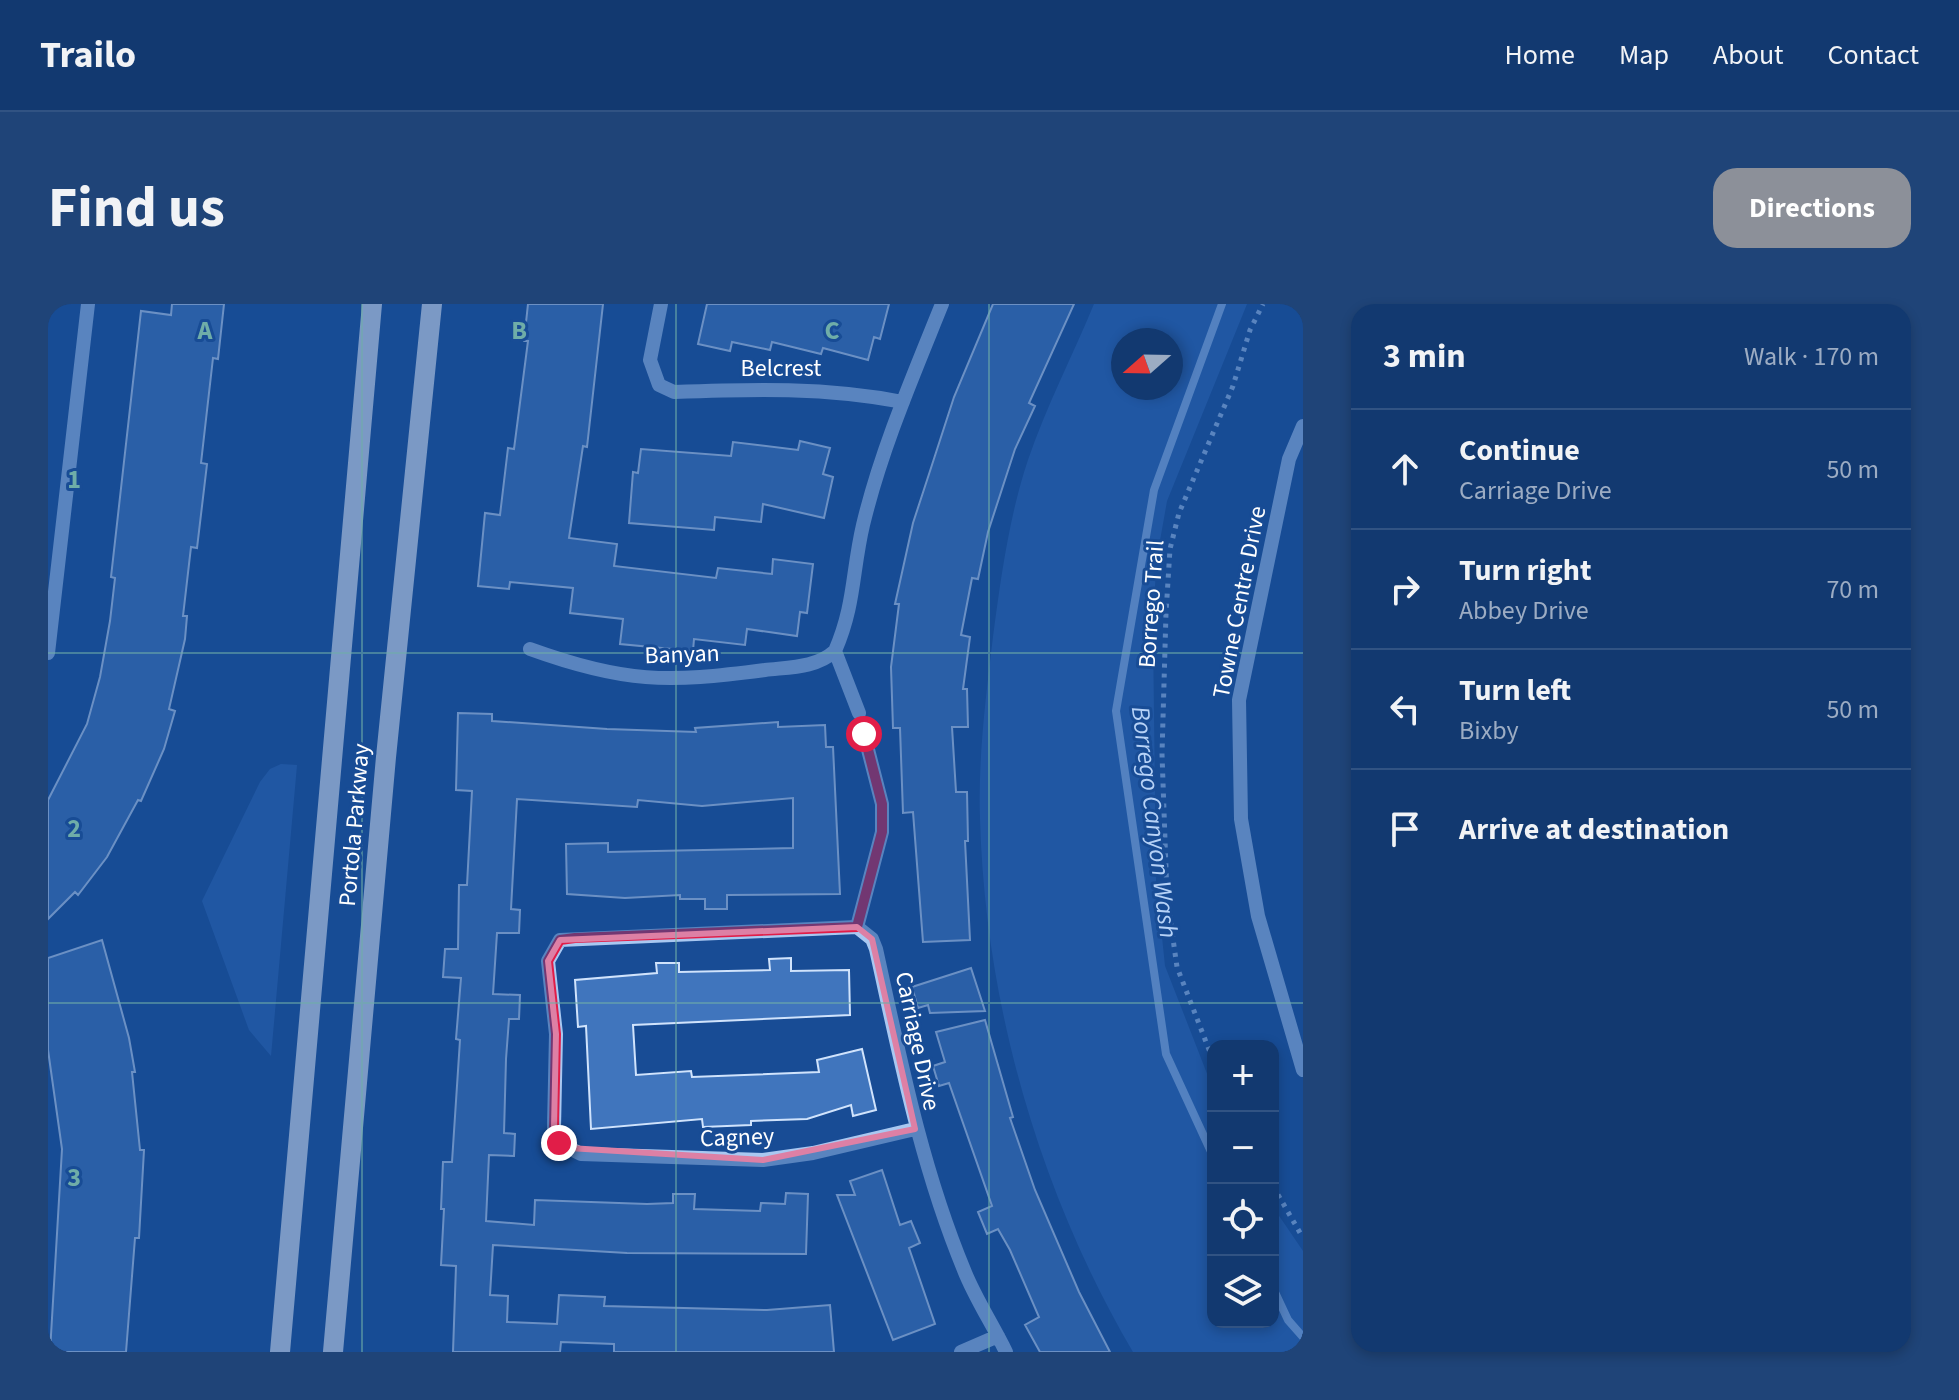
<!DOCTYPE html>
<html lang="en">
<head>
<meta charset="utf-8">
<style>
	:root { --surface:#123970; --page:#1f4478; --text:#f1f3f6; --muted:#9cacc3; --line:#315383; --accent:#8c9099 }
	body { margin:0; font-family:"Source Sans 3",sans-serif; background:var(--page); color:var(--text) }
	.controls { position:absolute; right:24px; bottom:24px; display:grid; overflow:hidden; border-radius:16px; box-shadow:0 4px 12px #0003 }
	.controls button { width:72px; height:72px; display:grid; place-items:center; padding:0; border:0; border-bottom:2px solid var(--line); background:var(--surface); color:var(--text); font:40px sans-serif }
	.compass { position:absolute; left:1063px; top:24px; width:72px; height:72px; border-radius:50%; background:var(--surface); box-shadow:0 4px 12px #0003; rotate:250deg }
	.stop { position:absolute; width:24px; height:24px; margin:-18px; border:6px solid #e11d48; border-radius:50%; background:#fff }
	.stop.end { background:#e11d48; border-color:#fff; box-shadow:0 2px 8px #0008 }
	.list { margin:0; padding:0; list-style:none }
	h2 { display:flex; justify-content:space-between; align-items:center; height:104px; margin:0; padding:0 32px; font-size:34px }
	h2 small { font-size:26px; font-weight:400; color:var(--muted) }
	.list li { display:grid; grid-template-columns:52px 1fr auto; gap:24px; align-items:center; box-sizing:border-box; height:120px; padding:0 32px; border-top:2px solid var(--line) }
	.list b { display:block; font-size:30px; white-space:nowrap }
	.list p { margin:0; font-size:26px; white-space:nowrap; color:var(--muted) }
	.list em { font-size:26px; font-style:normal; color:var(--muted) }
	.icon { flex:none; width:44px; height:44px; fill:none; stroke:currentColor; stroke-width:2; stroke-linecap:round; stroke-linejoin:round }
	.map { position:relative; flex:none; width:1255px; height:1048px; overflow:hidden; border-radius:24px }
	header { display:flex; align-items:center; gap:48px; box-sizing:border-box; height:112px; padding:0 40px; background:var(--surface); border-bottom:2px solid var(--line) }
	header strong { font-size:38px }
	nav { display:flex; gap:44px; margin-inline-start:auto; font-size:28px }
	.intro { display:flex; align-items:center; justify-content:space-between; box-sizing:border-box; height:192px; padding:0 48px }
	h1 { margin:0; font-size:56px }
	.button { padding:20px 36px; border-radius:24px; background:var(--accent); color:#fff; font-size:28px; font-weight:700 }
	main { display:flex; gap:48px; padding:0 48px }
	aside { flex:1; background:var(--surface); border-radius:24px; box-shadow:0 4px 12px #0003 }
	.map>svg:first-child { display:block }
</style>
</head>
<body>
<header>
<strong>Trailo</strong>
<nav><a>Home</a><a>Map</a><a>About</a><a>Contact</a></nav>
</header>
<div class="intro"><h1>Find us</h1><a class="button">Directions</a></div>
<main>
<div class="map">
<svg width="1255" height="1048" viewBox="0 0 1255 1048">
	<rect width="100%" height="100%" fill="#184c95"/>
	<path fill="#2b65b4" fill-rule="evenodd" d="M 1046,0 L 1199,0 L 1119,197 L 1108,259 L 1105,331 L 1108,576 L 1117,662 L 1165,785 L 1165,1018 L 1225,1018 L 1225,903 L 1255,947 L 1255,1048 L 1085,1048 C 991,888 937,699 932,514 C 930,454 938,392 945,333 C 953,273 961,213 980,156 C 998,103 1025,51 1046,0 ZM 1075,36 L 1123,36 L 1123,84 L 1075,84 Z
		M 233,460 L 249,461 L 223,752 L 201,726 L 154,597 L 212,478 L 222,465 Z"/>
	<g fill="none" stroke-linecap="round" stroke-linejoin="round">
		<path stroke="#9cc2f3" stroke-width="8" d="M 1165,852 L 1118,750 L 1068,407 L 1106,186 L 1174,0
			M 1225,984 L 1240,1016 L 1255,1033"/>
	</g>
	<path fill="#4075bd" stroke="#d0e3fc" stroke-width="2" d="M 124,0 L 176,0 L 170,55 L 165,54 L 153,159 L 159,160 L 149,244 L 143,243 L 135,312 L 139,312 L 137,335 L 121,405 L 127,407 L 116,445 L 93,497 L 90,496 L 59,553 L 30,591 L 27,588 L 0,615 L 0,496 L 39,420 L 52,373 L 62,317 L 67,274 L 63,273 L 93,7 L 123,11 Z
		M 480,0 L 555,0 L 539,143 L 535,142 L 521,234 L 569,240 L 566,262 L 668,274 L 670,264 L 724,270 L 725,255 L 765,260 L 759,309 L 752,308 L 749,332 L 699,325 L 697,341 L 646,335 L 645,347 L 572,340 L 575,315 L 522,309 L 525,284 L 462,278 L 461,285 L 430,282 L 437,209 L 452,211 L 460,144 L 466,145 L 480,37 L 476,37 Z
		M 659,0 L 841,0 L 832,35 L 826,33 L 820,56 L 775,44 L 773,50 L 724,38 L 722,46 L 684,38 L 682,47 L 650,40 Z
		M 945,0 L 1026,0 L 981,99 L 987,102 L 967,145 L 940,228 L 930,275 L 924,274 L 913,331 L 922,333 L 915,385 L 919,385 L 920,423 L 904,423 L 908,488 L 919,488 L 920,537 L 917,537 L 922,636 L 875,638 L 865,508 L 855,509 L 852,424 L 845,424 L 843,363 L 851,300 L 847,300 L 865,219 L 882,167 L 906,93 Z
		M 752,137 L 782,144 L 775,170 L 785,173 L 776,214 L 715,200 L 713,218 L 667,213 L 666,226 L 581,219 L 585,168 L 590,169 L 593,145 L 683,152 L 685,138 L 750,146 Z
		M 410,409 L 444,410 L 444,417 L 559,425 L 648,428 L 647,424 L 730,418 L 730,423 L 777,421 L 778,443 L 785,443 L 792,590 L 679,591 L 679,605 L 657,605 L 657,595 L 632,595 L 632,591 L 577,594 L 519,590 L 518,540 L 560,539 L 560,548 L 745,544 L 745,494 L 654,502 L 590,496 L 589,503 L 469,495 L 463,605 L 472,606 L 471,629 L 449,629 L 445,690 L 472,691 L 471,715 L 461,715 L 458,755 L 456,829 L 467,830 L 466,852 L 441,851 L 438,917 L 486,921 L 487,896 L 599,900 L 625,899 L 625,890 L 647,890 L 646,905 L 712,907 L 713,899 L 737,900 L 738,889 L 760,890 L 758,950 L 579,949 L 445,941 L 442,991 L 460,992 L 459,1018 L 509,1020 L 511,991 L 557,993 L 556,1002 L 719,1006 L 782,1001 L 786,1048 L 566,1048 L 566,1040 L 513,1038 L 512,1048 L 405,1048 L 408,962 L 393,961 L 396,905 L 393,905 L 395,858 L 404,858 L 412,736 L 408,735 L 413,674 L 395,673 L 397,645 L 410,645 L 411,581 L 419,581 L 424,487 L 408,486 Z
		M 54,636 L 81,734 L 87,768 L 84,768 L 92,846 L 96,846 L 91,934 L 87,934 L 78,1048 L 2,1048 L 14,845 L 0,746 L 0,654 Z
		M 743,654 L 743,667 L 801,666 L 802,711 L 585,721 L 588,771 L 643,767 L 644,773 L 771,768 L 769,756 L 814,745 L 828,806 L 805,812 L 803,801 L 759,815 L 703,817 L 703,821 L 655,823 L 654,815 L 543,825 L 538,722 L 530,723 L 527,676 L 609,669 L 608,659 L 631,659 L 631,668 L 722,666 L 721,655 Z
		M 923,664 L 937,707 L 882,709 L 880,701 L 870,704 L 864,683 Z
		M 937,716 L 965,813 L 962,814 L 987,886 L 1031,988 L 1062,1048 L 992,1048 L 977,1021 L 991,1013 L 962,946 L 950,925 L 939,930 L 930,908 L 944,902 L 901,779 L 891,782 L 885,762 L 897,758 L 888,728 Z
		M 834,866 L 852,921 L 863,917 L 872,939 L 861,944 L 887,1020 L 845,1036 L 789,891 L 807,891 L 802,877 Z"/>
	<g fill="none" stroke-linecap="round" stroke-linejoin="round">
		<path stroke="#a9c8f1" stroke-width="5" stroke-dasharray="4 6" stroke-linecap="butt" d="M 1165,756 L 1129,663 L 1119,593 L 1114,450 L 1118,309 L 1122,245 L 1131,209 L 1185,82 L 1202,26 L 1215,0
			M 1225,882 L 1255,934"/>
		<path stroke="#a9c8f1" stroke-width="14" d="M 613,0 L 602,56 L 611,81 L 626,88 C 704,85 778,83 855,98
			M 1255,122 L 1241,155 L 1191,396 L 1193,515 L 1210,612 L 1255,766
			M 482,345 C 576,379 619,379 717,366 C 742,363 768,364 787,347
			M 0,349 L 40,0
			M 811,409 L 787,347 C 807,301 804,268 815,221 C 833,146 865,72 894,0
			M 816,430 L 834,500 L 834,528 L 809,623 L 824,635 L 828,645 C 852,754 873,862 916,966 C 927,994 945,1021 958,1048
			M 809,623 L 512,636 L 500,657 L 508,730 L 506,824 L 511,839 L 533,850 L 715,856 L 765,849 L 867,825
			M 913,1048 L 950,1032"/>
		<path stroke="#f3f7ff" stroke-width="20" d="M 232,1048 L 324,0
			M 285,1048 L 338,453 L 384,0"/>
	</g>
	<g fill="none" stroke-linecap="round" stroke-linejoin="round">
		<path stroke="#e11d48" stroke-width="10" d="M 511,839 L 506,824 L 508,730 L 500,657 L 512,636 L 527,634 L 809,623 L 834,528 L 834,500 L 816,430"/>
	</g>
	<path d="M0 0H1255V1048H0ZM 809,623 L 824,635 L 867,825 L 715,856 L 521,844 L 506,824 L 508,730 L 500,657 L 512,636 Z" fill="#184c95" fill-opacity=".55" fill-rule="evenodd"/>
	<path fill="none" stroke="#dd80a5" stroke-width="6" stroke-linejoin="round" d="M 809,623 L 824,635 L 867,825 L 715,856 L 521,844 L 506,824 L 508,730 L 500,657 L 512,636 Z"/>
	<path fill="none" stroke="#6fada8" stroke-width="2" stroke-opacity="0.55" d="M 314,0 L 314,1048M 628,0 L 628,1048M 941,0 L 941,1048M 0,349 L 1255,349M 0,699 L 1255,699"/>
	<g text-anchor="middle" stroke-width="6" stroke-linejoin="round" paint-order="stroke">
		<g font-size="24" fill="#fff" stroke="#184c95">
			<text x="733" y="72">Belcrest</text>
			<text transform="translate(1191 298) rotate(-79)" y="8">Towne Centre Drive</text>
			<text transform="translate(1103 300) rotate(-86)" y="8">Borrego Trail</text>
			<text transform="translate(634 350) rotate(-2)" y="8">Banyan</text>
			<text transform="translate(306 521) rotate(-85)" y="8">Portola Parkway</text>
			<text transform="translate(870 737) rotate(78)" y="8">Carriage Drive</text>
			<text transform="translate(689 833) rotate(-2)" y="8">Cagney</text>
		</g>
		<g font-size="26" font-style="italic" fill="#b6d2f7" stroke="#184c95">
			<text transform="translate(1107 518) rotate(83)" y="9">Borrego Canyon Wash</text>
		</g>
	</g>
	<g font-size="26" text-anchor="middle" font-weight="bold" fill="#6fada8" stroke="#184c95" stroke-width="6" stroke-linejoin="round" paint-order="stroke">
		<text x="157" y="35">A</text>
		<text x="471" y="35">B</text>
		<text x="784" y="35">C</text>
		<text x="26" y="184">1</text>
		<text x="26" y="533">2</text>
		<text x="26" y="882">3</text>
	</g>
</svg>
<div class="controls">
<button>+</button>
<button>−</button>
<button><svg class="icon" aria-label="locate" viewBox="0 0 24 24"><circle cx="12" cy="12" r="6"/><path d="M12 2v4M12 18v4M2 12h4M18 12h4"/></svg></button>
<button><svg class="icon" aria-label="layers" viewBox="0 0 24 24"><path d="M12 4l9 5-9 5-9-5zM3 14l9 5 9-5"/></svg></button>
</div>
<svg class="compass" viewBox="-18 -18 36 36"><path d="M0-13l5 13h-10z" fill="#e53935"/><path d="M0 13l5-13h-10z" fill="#9cacc3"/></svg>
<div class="stop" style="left:816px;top:430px"></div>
<div class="stop end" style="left:511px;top:839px"></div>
</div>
<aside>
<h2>3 min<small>Walk · 170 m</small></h2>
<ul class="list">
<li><svg class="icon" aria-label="ahead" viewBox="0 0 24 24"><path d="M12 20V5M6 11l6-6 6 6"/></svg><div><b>Continue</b><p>Carriage Drive</p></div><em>50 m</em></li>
<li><svg class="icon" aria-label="right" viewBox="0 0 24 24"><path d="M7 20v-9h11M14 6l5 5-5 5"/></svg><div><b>Turn right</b><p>Abbey Drive</p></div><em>70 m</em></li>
<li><svg class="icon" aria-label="left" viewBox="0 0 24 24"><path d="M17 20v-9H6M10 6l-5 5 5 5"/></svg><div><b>Turn left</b><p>Bixby</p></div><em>50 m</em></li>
<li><svg class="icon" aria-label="arrive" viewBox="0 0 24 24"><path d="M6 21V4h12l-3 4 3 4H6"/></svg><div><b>Arrive at destination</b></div></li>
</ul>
</aside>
</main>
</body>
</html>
